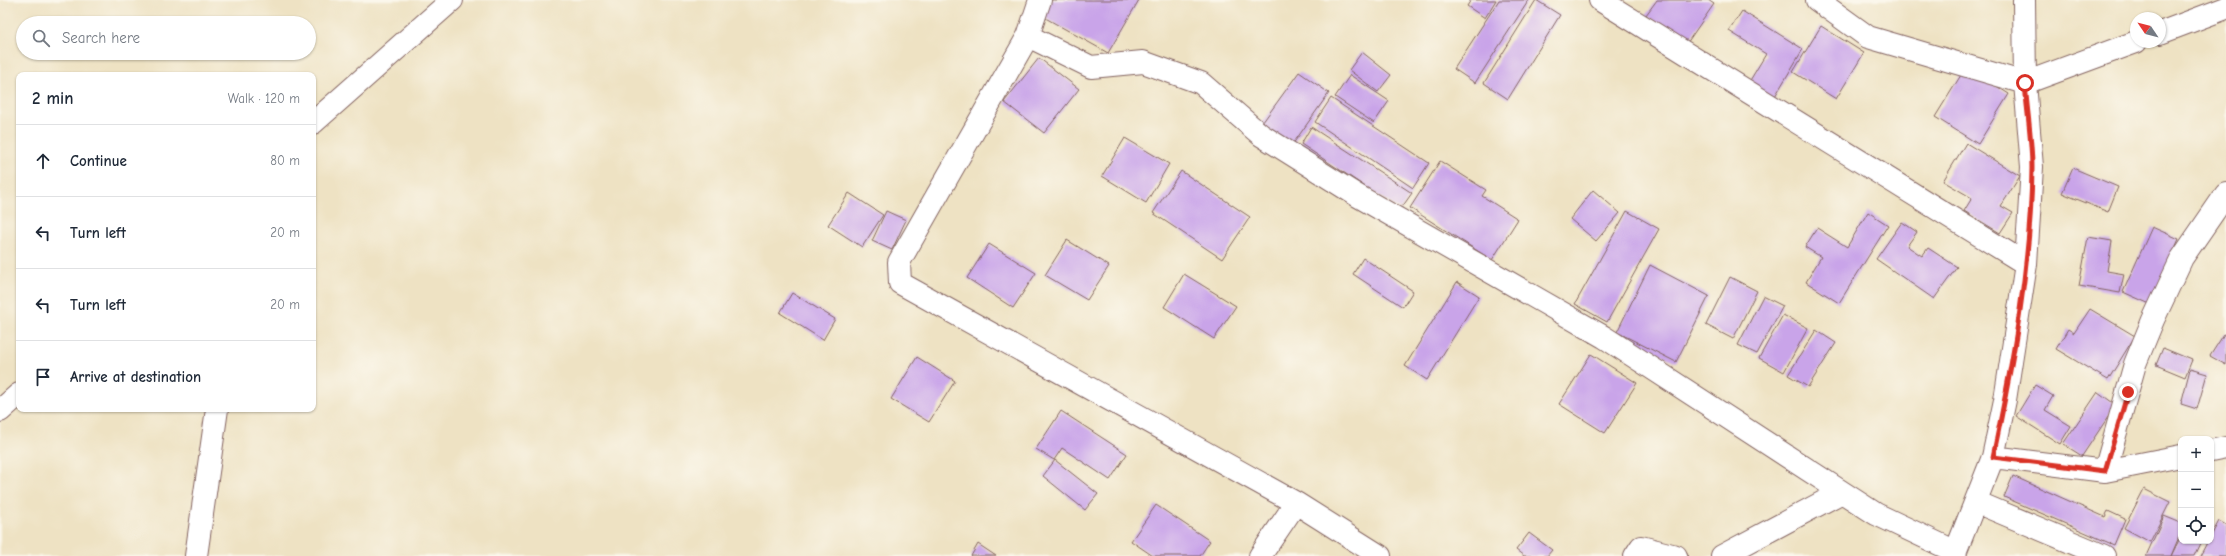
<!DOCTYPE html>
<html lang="en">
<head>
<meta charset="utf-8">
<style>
	:root { --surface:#fff; --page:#f2f2f3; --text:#1f2937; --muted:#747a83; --line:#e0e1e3 }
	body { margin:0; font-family:"Comic Neue",sans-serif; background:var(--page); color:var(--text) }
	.controls { position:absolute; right:12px; bottom:12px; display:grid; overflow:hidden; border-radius:8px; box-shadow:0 1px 3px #0004 }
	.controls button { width:36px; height:36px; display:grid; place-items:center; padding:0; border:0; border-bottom:1px solid var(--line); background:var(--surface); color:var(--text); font:20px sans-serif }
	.compass { position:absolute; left:2130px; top:12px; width:36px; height:36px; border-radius:50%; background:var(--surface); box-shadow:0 1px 3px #0004; rotate:305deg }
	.stop { position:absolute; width:12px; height:12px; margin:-9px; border:3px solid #d93025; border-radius:50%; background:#fff }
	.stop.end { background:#d93025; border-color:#fff; box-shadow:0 1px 4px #0008 }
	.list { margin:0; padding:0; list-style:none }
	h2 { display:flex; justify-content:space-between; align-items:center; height:52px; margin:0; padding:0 16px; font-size:17px }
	h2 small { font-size:13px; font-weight:400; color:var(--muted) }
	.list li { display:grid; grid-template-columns:26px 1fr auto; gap:12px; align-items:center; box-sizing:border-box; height:72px; padding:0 16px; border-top:1px solid var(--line) }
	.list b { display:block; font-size:15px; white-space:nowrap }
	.list em { font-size:13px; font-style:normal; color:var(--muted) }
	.icon { flex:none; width:22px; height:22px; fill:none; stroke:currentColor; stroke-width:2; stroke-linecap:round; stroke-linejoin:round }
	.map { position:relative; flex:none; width:2226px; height:556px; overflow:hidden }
	.search { position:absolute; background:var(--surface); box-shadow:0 1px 3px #0004; left:16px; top:16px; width:300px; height:44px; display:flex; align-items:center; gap:10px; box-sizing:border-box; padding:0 14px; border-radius:22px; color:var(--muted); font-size:15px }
	.panel { position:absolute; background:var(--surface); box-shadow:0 1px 3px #0004; left:16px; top:72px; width:300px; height:340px; border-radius:8px }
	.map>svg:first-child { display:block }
</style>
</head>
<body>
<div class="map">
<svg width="2226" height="556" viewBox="0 0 2226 556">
	<rect width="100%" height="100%" fill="#fbf7ec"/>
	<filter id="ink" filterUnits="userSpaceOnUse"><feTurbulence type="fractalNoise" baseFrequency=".025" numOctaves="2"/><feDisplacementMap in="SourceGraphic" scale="8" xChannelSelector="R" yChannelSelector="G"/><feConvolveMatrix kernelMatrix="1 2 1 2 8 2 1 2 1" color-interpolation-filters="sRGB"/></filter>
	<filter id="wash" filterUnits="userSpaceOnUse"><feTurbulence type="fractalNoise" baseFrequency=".012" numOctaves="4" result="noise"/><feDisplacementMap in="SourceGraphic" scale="16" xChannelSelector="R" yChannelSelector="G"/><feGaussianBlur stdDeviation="0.9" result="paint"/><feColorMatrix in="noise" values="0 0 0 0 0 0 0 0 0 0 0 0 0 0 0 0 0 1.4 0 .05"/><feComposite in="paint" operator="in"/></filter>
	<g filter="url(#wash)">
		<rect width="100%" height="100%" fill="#eee2c3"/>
		<g id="blocks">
			<path fill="#c9a4e9" d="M 1049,0 L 1139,0 L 1108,53 L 1040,15 Z
				M 1471,0 L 1496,0 L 1485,18 L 1467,6 Z
				M 1499,0 L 1529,0 L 1475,83 L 1454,69 Z
				M 1536,0 L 1560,15 L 1508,99 L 1484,83 Z
				M 1657,0 L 1708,0 L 1714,4 L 1687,43 L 1646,15 Z
				M 1742,11 L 1803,49 L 1771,103 L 1746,87 L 1766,54 L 1729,31 Z
				M 1821,26 L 1864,53 L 1836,99 L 1793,72 Z
				M 1362,52 L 1391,75 L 1378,92 L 1349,70 Z
				M 1039,58 L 1079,89 L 1044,133 L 1004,102 Z
				M 1966,67 L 2009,94 L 1978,144 L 1935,117 Z
				M 1299,72 L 1329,93 L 1290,148 L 1260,126 Z
				M 1350,75 L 1389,101 L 1374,123 L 1335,97 Z
				M 1331,98 L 1429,163 L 1413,188 L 1315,122 Z
				M 1311,127 L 1412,193 L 1400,210 L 1301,144 Z
				M 1125,138 L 1169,164 L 1146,203 L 1102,176 Z
				M 1966,143 L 2020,176 L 2001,206 L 2013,213 L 2000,233 L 1964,211 L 1972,198 L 1943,181 Z
				M 1440,161 L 1486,190 L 1482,196 L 1518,219 L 1492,260 L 1410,208 Z
				M 2073,168 L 2118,187 L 2108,212 L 2062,193 Z
				M 1181,171 L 1250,217 L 1222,259 L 1153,213 Z
				M 1593,190 L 1620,213 L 1596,241 L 1570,219 Z
				M 849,193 L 883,215 L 862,247 L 828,225 Z
				M 886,211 L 906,220 L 892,250 L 872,241 Z
				M 1627,211 L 1659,229 L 1607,322 L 1575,304 Z
				M 1868,212 L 1888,225 L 1839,303 L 1806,282 L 1821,257 L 1805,247 L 1817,228 L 1847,247 Z
				M 1902,222 L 1917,232 L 1907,246 L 1922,256 L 1928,248 L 1957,267 L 1934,299 L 1876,259 Z
				M 2152,227 L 2179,239 L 2150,304 L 2123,292 Z
				M 2088,237 L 2112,241 L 2107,271 L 2124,274 L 2120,293 L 2079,286 Z
				M 1067,240 L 1109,266 L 1087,300 L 1045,275 Z
				M 989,244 L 1036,273 L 1013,308 L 967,278 Z
				M 1363,258 L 1413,291 L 1403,307 L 1353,274 Z
				M 1650,265 L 1709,296 L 1676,362 L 1617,332 Z
				M 1184,274 L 1236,306 L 1214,339 L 1164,307 Z
				M 1730,277 L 1757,291 L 1733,339 L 1706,325 Z
				M 1457,282 L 1479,296 L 1427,380 L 1405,366 Z
				M 792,293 L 835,319 L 823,340 L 780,313 Z
				M 1763,296 L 1783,306 L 1757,354 L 1738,345 Z
				M 2090,309 L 2135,336 L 2108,380 L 2056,349 L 2068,329 L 2074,333 Z
				M 1783,315 L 1808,328 L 1784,372 L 1759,358 Z
				M 1816,330 L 1836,343 L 1808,387 L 1788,375 Z
				M 2224,334 L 2226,335 L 2226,365 L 2210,356 Z
				M 2163,348 L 2192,360 L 2185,377 L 2156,365 Z
				M 1591,354 L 1637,383 L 1605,433 L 1559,404 Z
				M 917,357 L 955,381 L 929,422 L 891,399 Z
				M 2190,369 L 2207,374 L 2197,409 L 2181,404 Z
				M 2035,385 L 2053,396 L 2045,410 L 2071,426 L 2060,444 L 2016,416 Z
				M 2098,392 L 2116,405 L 2082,456 L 2063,444 Z
				M 1061,411 L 1127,454 L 1110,480 L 1062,448 L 1054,460 L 1036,449 Z
				M 1055,460 L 1098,494 L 1085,510 L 1043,476 Z
				M 2013,476 L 2105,517 L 2108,511 L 2125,519 L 2114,545 L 2004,497 Z
				M 2144,489 L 2170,502 L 2150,542 L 2124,528 Z
				M 1156,505 L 1210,541 L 1200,556 L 1153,556 L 1131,541 Z
				M 2164,516 L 2181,523 L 2181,532 L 2171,556 L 2146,556 Z
				M 2219,521 L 2226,525 L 2226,556 L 2200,556 L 2208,541 L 2211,541 L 2211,536 Z
				M 1529,533 L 1552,550 L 1547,556 L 1524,556 L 1516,550 Z
				M 2181,536 L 2181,541 L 2201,541 L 2194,556 L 2171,556 Z
				M 978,544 L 996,556 L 971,556 Z"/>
		</g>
	</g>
	<g filter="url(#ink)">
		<use href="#blocks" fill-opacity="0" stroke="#836360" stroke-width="1"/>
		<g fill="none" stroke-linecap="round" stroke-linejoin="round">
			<g stroke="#836360" stroke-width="24">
				<path id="street" d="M 1040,0 L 1028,36 L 899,262 L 900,283 L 1296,503 L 1380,556
					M 1600,0 L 2026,264
					M 1817,0 L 1868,37 L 2025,83 L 2136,42
					M 2160,33 L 2226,8
					M 1028,36 L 1091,67 L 1143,62 L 1201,83 L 1261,135 L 1358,196 L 1604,337 L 1842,492
					M 2211,451 L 2226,448
					M 1993,457 L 2105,471 L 2181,456
					M 2105,471 L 2135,364 L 2153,320 L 2182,258 L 2226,194
					M 1976,502 L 2104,556
					M 196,556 L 217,409
					M 1260,556 L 1296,503
					M 1635,556 L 1641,547 L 1676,556
					M 1722,556 L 1842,492 L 1876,514 L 1956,552
					M 1954,556 L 1993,457 L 2005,400 L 2026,264 L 2032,167 L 2025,83 L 2024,0"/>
			</g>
			<g stroke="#836360" stroke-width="24">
				<path id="secondary" d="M 313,123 L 452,0
					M 0,411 L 19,394"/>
			</g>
			<use href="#street" stroke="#fff" stroke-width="22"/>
			<use href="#secondary" stroke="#fff" stroke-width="22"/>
		</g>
	</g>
	<g fill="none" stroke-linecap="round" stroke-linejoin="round" filter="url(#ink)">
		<path stroke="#d93025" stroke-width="5" d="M 2025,83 C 2027,111 2032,140 2032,168 C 2031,264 2013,362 1993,457 L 2105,471 L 2128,392"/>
	</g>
</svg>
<div class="controls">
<button>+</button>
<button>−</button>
<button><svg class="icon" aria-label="locate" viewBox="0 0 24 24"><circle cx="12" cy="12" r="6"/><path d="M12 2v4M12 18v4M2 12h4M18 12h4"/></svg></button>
</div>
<svg class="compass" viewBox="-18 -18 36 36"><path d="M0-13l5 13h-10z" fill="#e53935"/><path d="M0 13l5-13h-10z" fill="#747a83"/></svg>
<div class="stop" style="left:2025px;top:83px"></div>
<div class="stop end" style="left:2128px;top:392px"></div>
<div class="search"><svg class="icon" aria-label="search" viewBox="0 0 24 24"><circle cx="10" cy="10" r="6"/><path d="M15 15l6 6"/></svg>Search here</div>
<section class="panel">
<h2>2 min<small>Walk · 120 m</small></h2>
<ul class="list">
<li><svg class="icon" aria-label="ahead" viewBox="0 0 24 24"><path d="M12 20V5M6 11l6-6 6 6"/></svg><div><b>Continue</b></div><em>80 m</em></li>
<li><svg class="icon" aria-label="left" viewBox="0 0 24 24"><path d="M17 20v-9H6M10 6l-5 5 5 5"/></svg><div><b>Turn left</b></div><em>20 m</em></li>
<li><svg class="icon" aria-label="left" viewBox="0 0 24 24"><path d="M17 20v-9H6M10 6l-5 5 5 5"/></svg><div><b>Turn left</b></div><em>20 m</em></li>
<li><svg class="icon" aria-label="arrive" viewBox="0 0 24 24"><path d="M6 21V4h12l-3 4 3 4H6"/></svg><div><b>Arrive at destination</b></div></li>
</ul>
</section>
</div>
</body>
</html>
